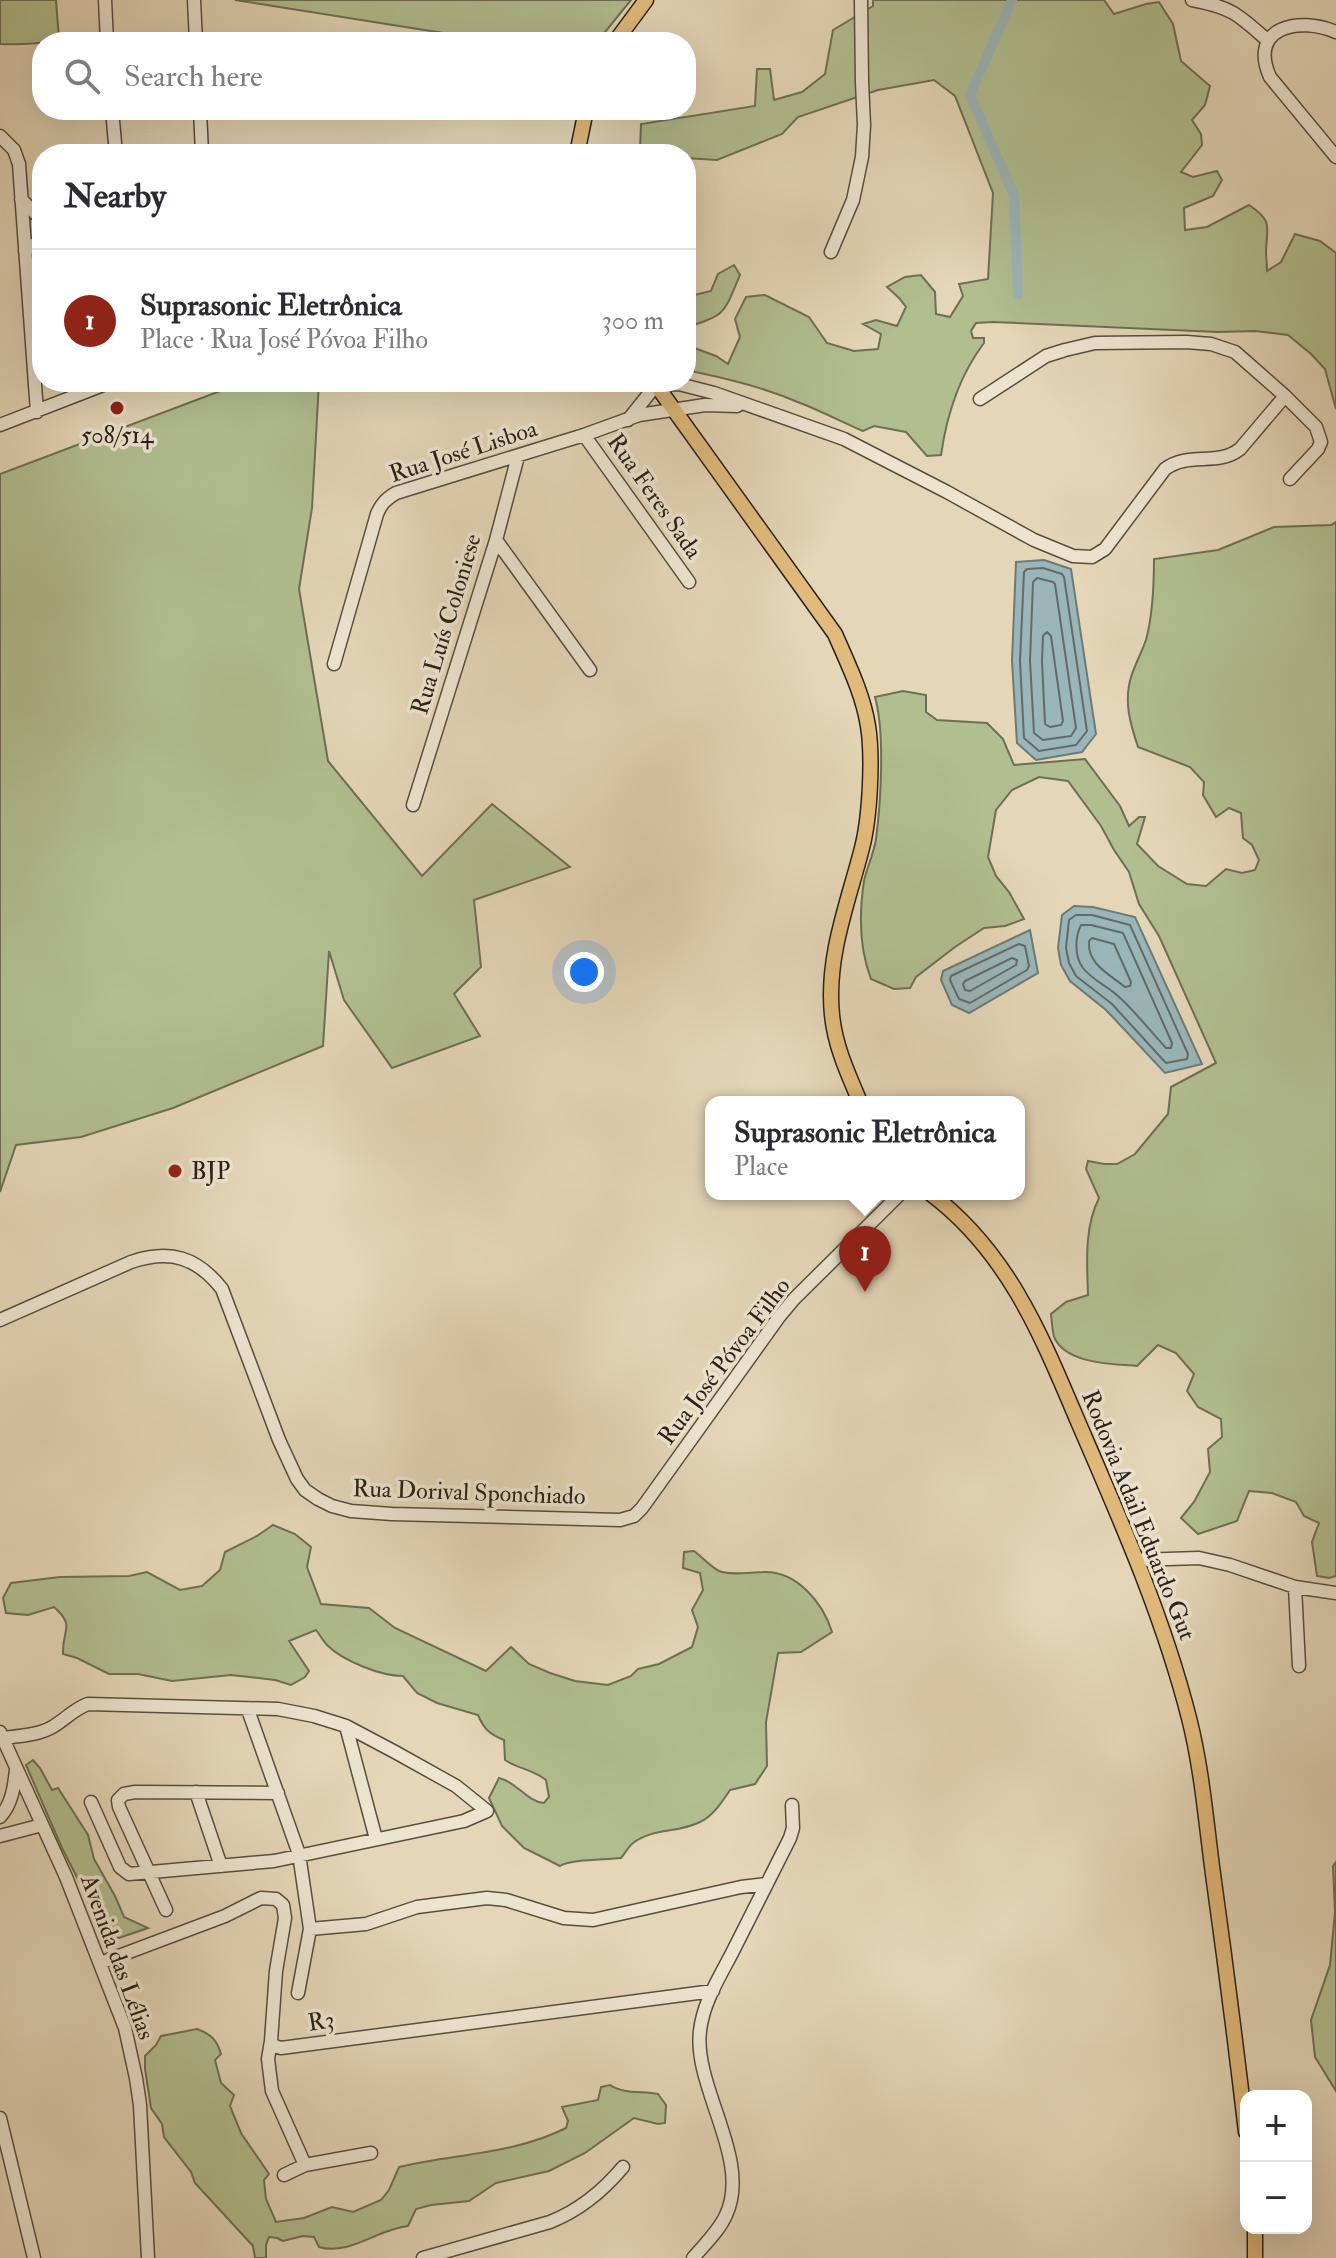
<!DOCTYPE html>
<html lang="en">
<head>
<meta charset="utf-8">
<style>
	:root { --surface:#fff; --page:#f7f7f7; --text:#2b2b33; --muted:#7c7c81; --line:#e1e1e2; --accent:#8f2418 }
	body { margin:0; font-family:"IM FELL Double Pica",serif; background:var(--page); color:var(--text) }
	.controls { position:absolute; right:24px; bottom:24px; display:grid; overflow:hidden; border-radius:16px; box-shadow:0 8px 32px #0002 }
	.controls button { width:72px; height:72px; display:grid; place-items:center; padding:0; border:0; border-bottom:2px solid var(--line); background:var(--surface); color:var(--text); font:40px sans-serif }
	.you { position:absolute; left:584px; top:972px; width:28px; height:28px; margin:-20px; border:6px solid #fff; border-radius:50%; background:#1a73e8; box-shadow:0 0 0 12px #1a73e833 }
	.badge { display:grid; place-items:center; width:52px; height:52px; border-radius:50%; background:var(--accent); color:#fff; font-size:26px; font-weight:700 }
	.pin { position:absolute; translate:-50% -66px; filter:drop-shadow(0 2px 4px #0008) }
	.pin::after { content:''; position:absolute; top:42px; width:28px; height:24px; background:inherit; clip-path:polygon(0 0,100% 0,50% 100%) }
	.popup { position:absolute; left:705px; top:1096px; width:320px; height:104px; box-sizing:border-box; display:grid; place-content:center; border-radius:16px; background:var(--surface); filter:drop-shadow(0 2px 6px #0005); font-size:26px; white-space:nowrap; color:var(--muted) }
	.popup b { font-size:30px; color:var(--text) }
	.popup::after { content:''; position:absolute; left:50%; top:100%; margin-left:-16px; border:16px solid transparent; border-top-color:var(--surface) }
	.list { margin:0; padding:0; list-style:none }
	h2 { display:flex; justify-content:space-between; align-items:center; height:104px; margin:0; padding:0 32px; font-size:34px }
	h2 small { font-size:26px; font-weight:400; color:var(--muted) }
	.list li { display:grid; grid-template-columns:52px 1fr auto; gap:24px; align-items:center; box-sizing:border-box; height:144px; padding:0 32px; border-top:2px solid var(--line) }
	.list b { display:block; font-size:30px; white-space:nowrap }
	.list p { margin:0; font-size:26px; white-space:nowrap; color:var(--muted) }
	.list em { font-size:26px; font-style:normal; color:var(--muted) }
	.icon { flex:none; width:44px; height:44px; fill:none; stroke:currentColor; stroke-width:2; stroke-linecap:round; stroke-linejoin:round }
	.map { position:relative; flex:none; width:1336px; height:2258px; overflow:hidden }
	.search { position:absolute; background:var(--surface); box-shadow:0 8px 32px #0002; left:32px; top:32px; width:664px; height:88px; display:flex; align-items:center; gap:20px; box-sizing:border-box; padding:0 28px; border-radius:32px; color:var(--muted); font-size:30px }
	.panel { position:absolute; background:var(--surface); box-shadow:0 8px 32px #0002; left:32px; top:144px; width:664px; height:248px; border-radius:32px }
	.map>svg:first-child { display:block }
</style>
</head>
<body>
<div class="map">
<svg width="1336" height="2258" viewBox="0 0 1336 2258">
	<rect width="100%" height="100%" fill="#e4d6b7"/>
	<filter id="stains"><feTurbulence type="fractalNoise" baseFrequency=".0025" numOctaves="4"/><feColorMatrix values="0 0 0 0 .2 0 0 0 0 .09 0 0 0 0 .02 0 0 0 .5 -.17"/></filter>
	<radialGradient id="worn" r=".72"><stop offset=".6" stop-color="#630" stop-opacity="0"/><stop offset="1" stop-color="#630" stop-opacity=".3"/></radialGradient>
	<path fill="#b1be90" stroke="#6e6f54" stroke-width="2" d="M 0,0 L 56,0 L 59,40 C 38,44 23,45 0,44 Z
		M 235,0 L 631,0 L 597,42 L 500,42 Z
		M 873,0 L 1104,0 L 1114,14 L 1146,4 L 1159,2 L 1173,24 L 1181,61 L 1210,86 L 1205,105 L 1192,120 L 1201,134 L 1202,145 L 1181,172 L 1193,177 L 1217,171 L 1222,180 L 1213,196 L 1184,208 L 1185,230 L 1207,227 L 1249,205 C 1273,221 1267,226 1266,251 C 1266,257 1267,264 1267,271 L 1281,262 L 1295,234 L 1320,241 L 1336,253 L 1336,409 L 1325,369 L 1311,354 L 1288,335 L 1255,331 L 1218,332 L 993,322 L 976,323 L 971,331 L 973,338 L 984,338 L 984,343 C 959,376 947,413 941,455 L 927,456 L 906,432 L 874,426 L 863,431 C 842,422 821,411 800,403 C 763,387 725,378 686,370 L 686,345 L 716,356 L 728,364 L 740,337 L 735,319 L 746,297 L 765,295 L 809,317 L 827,343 L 854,351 L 878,349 L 881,334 L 863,324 L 876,320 L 897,326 L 906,307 L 899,298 L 887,287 L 905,277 L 921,275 L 935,292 L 936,314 L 950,317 L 963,296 L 959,284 L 988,279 L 993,193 L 955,96 L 934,80 L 878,90 L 798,117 L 782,134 L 717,160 L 686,158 L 686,154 L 656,154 L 640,150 L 641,124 L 755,106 L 757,69 L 770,69 L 774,100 L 802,92 L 825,74 L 833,30 L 873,6 Z
		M 734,265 L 740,275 C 724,312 727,316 686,327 L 686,297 L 711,291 L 718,274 Z
		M 244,382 L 319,382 L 312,508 L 299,589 L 328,761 L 422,876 L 492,804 L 570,867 L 474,900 L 481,967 L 454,994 L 480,1036 L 392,1068 L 344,1000 L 329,951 L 323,1046 L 173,1108 L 81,1137 L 16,1145 L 0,1192 L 0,474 Z
		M 1336,522 L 1336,1576 L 1329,1578 L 1317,1576 L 1312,1542 L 1319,1523 L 1304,1516 L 1296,1502 L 1272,1493 L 1249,1491 L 1237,1521 L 1198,1534 L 1181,1518 L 1194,1502 L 1210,1472 L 1208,1449 L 1222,1437 L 1221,1419 L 1198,1407 L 1187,1391 L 1194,1374 L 1176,1353 L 1158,1345 L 1137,1366 C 1113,1364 1068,1364 1055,1339 C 1052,1333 1052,1321 1051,1314 L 1066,1302 L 1088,1295 C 1087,1263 1084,1228 1099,1198 L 1086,1169 L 1088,1161 L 1104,1164 L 1117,1164 L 1135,1154 L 1168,1114 L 1171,1087 L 1216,1063 L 1159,936 L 1139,904 L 1129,872 L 1114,850 L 1101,826 L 1068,781 L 1039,777 L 1012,790 L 996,810 L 988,857 L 996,876 L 1009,892 L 1024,919 L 1005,926 L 984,928 L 955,947 L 916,977 L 910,988 L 894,989 L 871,979 C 859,948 859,914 864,881 C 867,867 874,853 876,839 C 881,801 885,733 875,697 L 903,691 L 926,695 L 926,712 L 937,720 L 987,723 L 1003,739 L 1014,765 L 1085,759 L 1120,806 L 1129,826 L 1139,817 L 1145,817 L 1137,844 L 1158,866 L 1187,884 L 1206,886 L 1226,869 L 1242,873 L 1255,870 L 1259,860 L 1252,845 L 1243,838 L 1241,813 L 1229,808 L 1216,817 L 1203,795 L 1204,782 L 1190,767 L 1138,747 C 1130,723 1123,700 1132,674 C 1136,663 1142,651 1146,640 C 1153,614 1154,585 1154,559 L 1218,550 L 1274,527 L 1331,525 Z
		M 273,1525 L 295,1534 L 311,1547 L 307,1567 L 321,1604 L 369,1608 L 395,1628 L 486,1671 L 511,1647 L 529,1664 L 550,1673 L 575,1681 L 608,1685 L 631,1676 L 638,1669 L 659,1664 L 692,1647 L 698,1627 L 692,1610 L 703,1590 L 700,1573 L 683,1568 L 684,1552 L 694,1551 C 701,1556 711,1567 719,1571 C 732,1576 751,1572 764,1572 C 797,1571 823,1603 832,1632 L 801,1652 L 778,1653 L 766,1722 L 767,1766 L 755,1784 L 730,1790 C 722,1802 713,1816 700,1822 C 679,1833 652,1828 633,1843 C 629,1846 625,1853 621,1858 C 605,1860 572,1859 560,1866 L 524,1848 L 502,1826 L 489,1798 L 499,1778 C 517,1782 526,1801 544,1803 L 549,1797 L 546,1780 C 534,1770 519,1769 505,1760 L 504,1740 C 489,1734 484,1729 478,1715 L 437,1703 L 417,1693 L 403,1676 C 381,1676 343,1661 327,1645 C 323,1641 320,1635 316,1630 L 289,1641 L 309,1671 L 305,1677 L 291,1685 L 275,1680 L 231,1675 L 172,1681 L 138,1674 L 109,1674 L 77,1658 L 63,1654 C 62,1628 76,1627 54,1607 L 28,1615 L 6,1613 L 3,1598 L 11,1583 L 60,1577 L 129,1576 L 147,1572 L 180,1590 L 202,1586 L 220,1570 L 225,1552 L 257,1536 Z
		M 33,1760 L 40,1768 L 52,1790 L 58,1788 L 88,1835 L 94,1859 L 115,1896 L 124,1917 L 148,1928 L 119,1938 L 107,1936 L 62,1848 L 26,1765 Z
		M 1336,1862 L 1336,2091 L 1315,2057 L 1311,2020 L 1330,1965 L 1335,1912 L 1333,1866 Z
		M 197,2029 C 211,2034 217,2040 221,2054 L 215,2060 L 221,2083 L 234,2095 L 230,2106 L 241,2133 L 269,2174 L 264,2180 L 266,2199 L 276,2222 L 304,2218 L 332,2207 L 353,2212 L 381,2200 L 389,2190 L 399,2167 C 453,2154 515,2154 566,2128 L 568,2121 L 562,2107 L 598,2100 L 601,2087 L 610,2085 C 623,2094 642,2091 658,2094 L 666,2105 L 665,2123 L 658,2124 L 634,2118 L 585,2153 L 549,2171 L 496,2183 L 469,2201 L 431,2205 L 416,2209 L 408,2226 C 378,2229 349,2256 319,2247 L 314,2237 L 303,2236 L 283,2241 L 277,2238 L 269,2237 L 266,2245 L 266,2258 L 255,2258 L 253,2246 L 195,2183 L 191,2172 L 164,2137 L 162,2124 L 151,2108 L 145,2069 L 145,2056 L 156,2045 L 161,2036 Z"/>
	<path fill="#9ab6b9" stroke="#6d7a78" stroke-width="2" d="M 1044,560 L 1071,569 L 1096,734 L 1082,752 L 1036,760 L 1017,743 L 1012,661 L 1016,562 Z
		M 1074,906 L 1093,907 L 1135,917 L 1202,1064 L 1165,1073 L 1106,1010 L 1070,981 L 1061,965 L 1058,948 L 1062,915 Z
		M 1030,930 L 1038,973 L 969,1013 L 952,1005 L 941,980 L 943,971 Z"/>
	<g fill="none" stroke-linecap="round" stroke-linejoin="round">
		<path stroke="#626b68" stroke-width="2" d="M 1043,568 L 1062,574 L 1064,577 L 1087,731 L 1076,745 L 1039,751 L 1024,738 L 1020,661 L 1024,572 L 1027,569 Z
			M 1037,578 L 1053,582 L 1055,584 L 1076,728 L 1071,736 L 1043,740 L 1034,733 L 1030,661 L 1033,582 Z
			M 1047,632 L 1051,636 L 1063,721 L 1061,725 L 1050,727 L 1045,724 L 1042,661 L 1043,636 Z
			M 1076,915 L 1092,915 L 1130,925 L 1188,1054 L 1187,1059 L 1166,1063 L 1112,1004 L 1076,976 L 1069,963 L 1066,948 L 1069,920 Z
			M 1081,925 L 1091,925 L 1123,933 L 1172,1043 L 1171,1048 L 1166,1048 C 1150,1031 1135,1011 1118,996 C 1107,986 1091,979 1083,968 C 1074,956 1075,937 1081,925 Z
			M 1092,938 L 1114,944 L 1131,982 L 1130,986 L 1125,987 C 1109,974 1087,964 1089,941 Z
			M 1019,944 L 1025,946 L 1029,966 L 1027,970 L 970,1003 L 959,999 L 950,980 L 951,976 Z
			M 1012,958 L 1017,960 L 1016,965 L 970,991 L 965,990 L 963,984 L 965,981 Z"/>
		<path stroke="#9ab6b9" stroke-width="10" d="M 1012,0 L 970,95 L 1014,195 L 1018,294"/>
		<g stroke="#584e3f" stroke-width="15">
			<path id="minor" d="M 105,0 L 107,42
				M 194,0 L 196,42
				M 1192,0 C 1231,7 1238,14 1267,40
				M 1336,32 C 1299,16 1248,27 1270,77 L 1336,157
				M 112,110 L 116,154
				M 200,110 L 202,154
				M 0,136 L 14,150 L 19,164 L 37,412
				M 21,199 L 42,220
				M 25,251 L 42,239
				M 831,252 L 853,200 L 862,157 L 864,125 L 862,82 L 861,0
				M 980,399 L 1046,356 L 1065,350 L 1095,343 L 1186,342 L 1211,344 L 1235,352 L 1285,396
				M 628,420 L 656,385 L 679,384 L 714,393 L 844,439 L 947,492 L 1034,540 L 1073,556 L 1092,557 L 1105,549 L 1165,469 C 1189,451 1217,467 1240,449 L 1285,396 L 1316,427 L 1321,442 L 1318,449 L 1290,479
				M 0,425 L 111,382
				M 584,435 L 689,582
				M 496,540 L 590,670
				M 334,664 L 377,514 C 381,504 386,499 396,493 L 584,435 L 639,415 L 705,405 L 737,406
				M 413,805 L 496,540 L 518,456
				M 0,1320 L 131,1262 C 170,1249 197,1257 222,1289 L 279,1440 L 297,1479 L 305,1490 L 318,1499 L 332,1506 L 351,1511 L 392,1514 L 620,1520 L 634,1516 L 642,1508 L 779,1317 L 794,1299 L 900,1194
				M 1136,1560 L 1199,1558 L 1230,1565 L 1295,1587 L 1336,1593
				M 1295,1587 L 1299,1666
				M 248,1710 L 299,1854 L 310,1929 L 298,1993
				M 346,1726 L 376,1839
				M 0,1732 L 66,1877 L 125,2028 L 136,2078 L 140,2105 L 148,2258
				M 3,1738 C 20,1736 40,1735 54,1726 C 67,1718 74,1709 88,1704 L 278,1709 L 314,1716 L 346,1726 L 395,1752 L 456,1786 L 487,1811 L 464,1821 L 274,1861 L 129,1874 L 120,1867 L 91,1802
				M 196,1792 L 221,1866
				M 0,1817 C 12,1804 14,1787 16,1770
				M 0,1836 L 42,1825
				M 166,1910 L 119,1807 L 118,1800 L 124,1794 L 135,1792 L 278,1793
				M 310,1929 L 366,1924 L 417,1907 L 487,1898 L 506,1900 L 564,1918 L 593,1920 L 741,1887 L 767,1884
				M 100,1963 L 225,1916 L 261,1898 L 276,1899 L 283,1905 L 285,1918 L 276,1971 L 271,2041 L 274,2046 L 281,2048 L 713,1991
				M 271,2041 L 268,2059 L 272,2091 L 305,2165
				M 0,2118 L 34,2258
				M 284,2175 L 305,2165 L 371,2153
				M 423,2258 L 550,2222 C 580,2210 603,2191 623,2167
				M 693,2258 C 704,2245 719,2231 726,2215 C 752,2160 693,2087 700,2031 C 703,2003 719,1978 732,1953 C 751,1915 771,1876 790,1838 L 793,1828 L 792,1805"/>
		</g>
		<g stroke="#2a2017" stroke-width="17">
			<path id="major" d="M 615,42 L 646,0
				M 577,154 L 586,110
				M 654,382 L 835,634 C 848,664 863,694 868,726 C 873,757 870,817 862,848 C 848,903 826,957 832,1015 C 835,1046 848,1074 860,1102
				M 931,1194 C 1009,1253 1042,1337 1079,1424 C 1121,1521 1163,1616 1189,1718 C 1202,1769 1206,1822 1213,1874 C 1225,1960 1236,2046 1246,2132
				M 1255,2258 L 1255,2228"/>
		</g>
		<use href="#minor" stroke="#ede4d0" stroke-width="12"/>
		<use href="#major" stroke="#e2bb7c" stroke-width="14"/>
	</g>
	<g fill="#8f2418" stroke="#ede4d0" stroke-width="3">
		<circle cx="117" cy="408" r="8"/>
		<circle cx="175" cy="1171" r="8"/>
	</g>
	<g text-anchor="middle" stroke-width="7" stroke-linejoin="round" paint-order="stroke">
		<g font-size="24" fill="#2a2017" stroke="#ede4d0">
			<text x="117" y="443">508/514</text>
			<text x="191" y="1179" text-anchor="start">BJP</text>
		</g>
		<g font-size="24" fill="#2a2017" stroke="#ede4d0">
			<text transform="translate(463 451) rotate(-18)" y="8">Rua José Lisboa</text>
			<text transform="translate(655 496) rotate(55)" y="8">Rua Feres Sada</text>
			<text transform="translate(446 624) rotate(-73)" y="8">Rua Luís Coloniese</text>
			<text transform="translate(724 1361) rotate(-53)" y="8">Rua José Póvoa Filho</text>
			<text transform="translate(469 1492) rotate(2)" y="8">Rua Dorival Sponchiado</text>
			<text transform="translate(1139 1515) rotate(68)" y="8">Rodovia Adail Eduardo Gut</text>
			<text transform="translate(118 1957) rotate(70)" y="8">Avenida das Lélias</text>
			<text transform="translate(321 2021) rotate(-8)" y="8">R3</text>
		</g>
	</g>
	<rect width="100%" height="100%" filter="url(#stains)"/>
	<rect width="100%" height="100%" fill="url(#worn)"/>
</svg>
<div class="controls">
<button>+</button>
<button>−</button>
</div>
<div class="you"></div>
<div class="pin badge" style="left:865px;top:1292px">1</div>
<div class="popup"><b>Suprasonic Eletrônica</b>Place</div>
<div class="search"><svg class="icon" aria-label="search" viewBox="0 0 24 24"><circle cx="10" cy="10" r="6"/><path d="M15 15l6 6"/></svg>Search here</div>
<section class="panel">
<h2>Nearby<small></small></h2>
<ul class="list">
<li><span class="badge">1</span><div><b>Suprasonic Eletrônica</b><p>Place · Rua José Póvoa Filho</p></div><em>300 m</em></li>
</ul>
</section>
</div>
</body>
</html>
